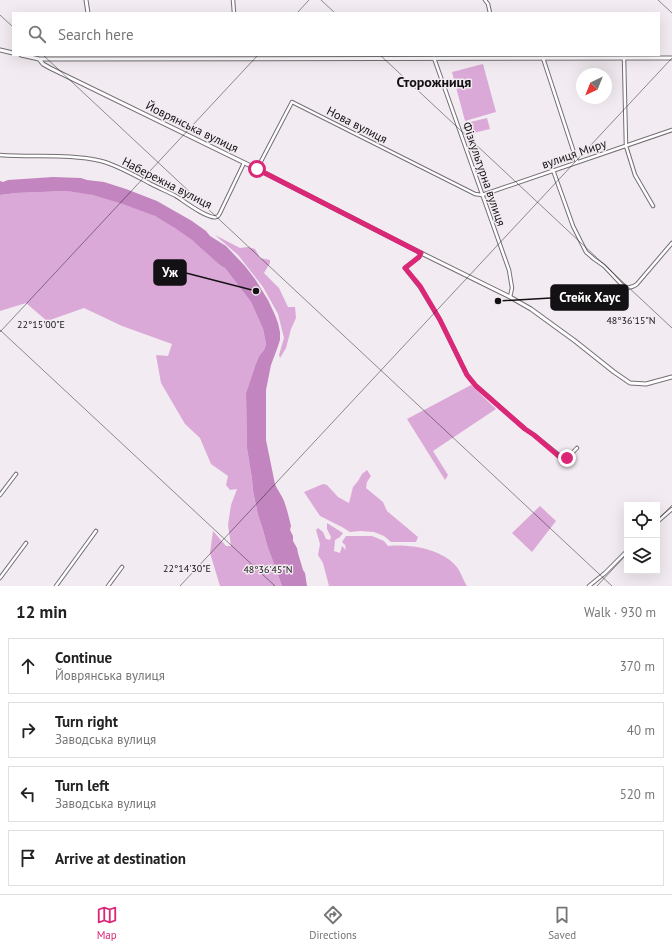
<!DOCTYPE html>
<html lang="en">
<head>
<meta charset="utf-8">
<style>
	:root { --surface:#fff; --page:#f6f6f6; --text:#222; --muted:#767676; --line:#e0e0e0; --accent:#db2777 }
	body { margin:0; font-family:"PT Sans",sans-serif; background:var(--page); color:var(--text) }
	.controls { position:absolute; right:12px; bottom:12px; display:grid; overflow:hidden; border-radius:0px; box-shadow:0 4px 16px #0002 }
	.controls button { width:36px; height:36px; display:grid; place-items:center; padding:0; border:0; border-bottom:1px solid var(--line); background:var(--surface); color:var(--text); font:20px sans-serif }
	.compass { position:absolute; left:576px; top:68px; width:36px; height:36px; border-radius:50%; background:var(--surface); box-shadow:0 4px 16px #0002; rotate:223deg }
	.stop { position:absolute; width:12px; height:12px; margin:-9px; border:3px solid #db2777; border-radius:50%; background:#fff }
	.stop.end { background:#db2777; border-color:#fff; box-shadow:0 1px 4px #0008 }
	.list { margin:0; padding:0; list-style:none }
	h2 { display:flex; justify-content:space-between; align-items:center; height:52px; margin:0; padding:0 16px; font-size:17px }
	h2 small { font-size:13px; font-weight:400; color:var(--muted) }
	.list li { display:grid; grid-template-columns:26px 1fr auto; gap:12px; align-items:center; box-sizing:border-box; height:56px; margin:0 8px 8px; padding:0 8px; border:1px solid var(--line); border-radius:0px }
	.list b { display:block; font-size:15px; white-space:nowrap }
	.list p { margin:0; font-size:13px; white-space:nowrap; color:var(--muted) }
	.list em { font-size:13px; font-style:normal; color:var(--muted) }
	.icon { flex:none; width:22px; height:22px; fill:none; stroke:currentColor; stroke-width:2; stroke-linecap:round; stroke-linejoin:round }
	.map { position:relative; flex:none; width:672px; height:586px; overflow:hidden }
	.search { position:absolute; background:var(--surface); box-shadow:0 4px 16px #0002; left:12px; right:12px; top:12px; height:44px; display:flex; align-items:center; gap:10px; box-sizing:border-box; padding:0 14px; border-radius:0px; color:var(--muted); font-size:15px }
	.sheet { height:308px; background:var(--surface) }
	nav { display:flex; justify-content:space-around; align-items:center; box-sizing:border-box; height:56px; border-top:1px solid var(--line); background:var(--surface); font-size:11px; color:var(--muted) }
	nav a { display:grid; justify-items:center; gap:2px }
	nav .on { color:var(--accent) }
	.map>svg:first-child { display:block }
</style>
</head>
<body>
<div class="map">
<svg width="672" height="586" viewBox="0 0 672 586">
	<rect width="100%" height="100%" fill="#f2ebf1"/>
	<path fill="#dba9d8" d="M 483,64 L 496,112 L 465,121 L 452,72 Z
		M 487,118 L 490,129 L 469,134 L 466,123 Z
		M 67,191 C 76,192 85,193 94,195 C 115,200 136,207 155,216 C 180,228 202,247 221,266 L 225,268 L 251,302 L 263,329 L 266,344 L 264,350 L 259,356 L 255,366 L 246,393 L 247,448 L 252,479 L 253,491 L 258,515 L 263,530 L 267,545 L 282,586 L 220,586 L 210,553 L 213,531 L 226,546 L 231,546 L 228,525 L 231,505 L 237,489 L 230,490 L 226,485 L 228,476 L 211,464 L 200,438 L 185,424 L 161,383 L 156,355 L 168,356 L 172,344 L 122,326 L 84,308 L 47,321 L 26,303 L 0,311 L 0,195 L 16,193 Z
		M 215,235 L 240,248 L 248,247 L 255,249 L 260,258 L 270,260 L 270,263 L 264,273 L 279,288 L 288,307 L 295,307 L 296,318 L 291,329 L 286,348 L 280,358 L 279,355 L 284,338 L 278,314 L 263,287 L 238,255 Z
		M 471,385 L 496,409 L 433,451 L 448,475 L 445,480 L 407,419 Z
		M 367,470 L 371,476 L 367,482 L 366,488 L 383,502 L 387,511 L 418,537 L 416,542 L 391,542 L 384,536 L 374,532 L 360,531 L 350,532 L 342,527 L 320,516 L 304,492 L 323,484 L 327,485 L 338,497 L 349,503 L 353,487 L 358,481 L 362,474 Z
		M 540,506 L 556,521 L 532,552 L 512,533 Z
		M 327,523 L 343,533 L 340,537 L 335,540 L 334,551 L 340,553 L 342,546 L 346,550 L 345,545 L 342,542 L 346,536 L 372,536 L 384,541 L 388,546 C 411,544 441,549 456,566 C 461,572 463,580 467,586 L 329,586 L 323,563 L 318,555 L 320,544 L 316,530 L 318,528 L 323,532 L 326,539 L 330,540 L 331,537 L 327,529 Z"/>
	<path fill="#c385bf" d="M 53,177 L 81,178 L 87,180 L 104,182 L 126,189 L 157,201 L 192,221 L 206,231 L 210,236 L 226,246 L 245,266 L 255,279 L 268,300 L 275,315 L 278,323 L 280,332 L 280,340 L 277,349 L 271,365 L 266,390 L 266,440 L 275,484 C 277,490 282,495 284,501 C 287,509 289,518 291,526 L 290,530 L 293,536 L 293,541 L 297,548 L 298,553 L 303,570 L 305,573 L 307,586 L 282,586 L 267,545 L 263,530 L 258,515 L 253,491 L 252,479 L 247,448 L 246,393 L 255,366 L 259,356 L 264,350 L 266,344 L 263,329 L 251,302 L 225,268 L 221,266 L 192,240 L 175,228 L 155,216 L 123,204 L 93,195 L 67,191 L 16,193 L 0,195 L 0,181 L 3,182 L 8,180 Z"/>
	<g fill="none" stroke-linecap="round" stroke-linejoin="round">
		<g stroke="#756f75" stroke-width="4.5">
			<path id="minor" d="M 233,0 L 234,13
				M 485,0 L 488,4 L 490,13
				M 434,58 L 509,270 L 512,288 L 510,297
				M 543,58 L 577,162
				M 624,58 L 626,146 L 635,175 L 653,206
				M 0,155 C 34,158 68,153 101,161 C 117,165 136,176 151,184 C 159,188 168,192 176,196 C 184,201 207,219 216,217 C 218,217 219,215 220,213 L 244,163
				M 257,169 L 292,102 L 475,194 L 482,195 L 672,130
				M 553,170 L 573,226 L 586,252 L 594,259 L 604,266 L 622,285 C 627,289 632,288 637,284 L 672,243
				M 421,253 L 419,257 L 405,268 L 420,287 L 440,320 L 467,375 L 476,386 L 525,429 L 534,435 L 564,459 L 567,458 L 577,448
				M 0,495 L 16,474
				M 657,522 L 672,509
				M 0,578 L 26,543
				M 56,586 L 96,531
				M 108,586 L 122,567
				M 589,586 L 605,573 L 627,551"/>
		</g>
		<g stroke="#756f75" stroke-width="5">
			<path id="tertiary" d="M 86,0 L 88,13
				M 0,50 L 13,53
				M 21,55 L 39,59 L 672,58
				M 39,59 L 43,64 L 50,68 L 257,169 L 421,253 L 510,297 L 531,309 L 575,341 L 614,372 L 630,383 L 646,384 L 672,377"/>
		</g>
		<use href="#minor" stroke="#fff" stroke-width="2.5"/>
		<use href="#tertiary" stroke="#fff" stroke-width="3"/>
	</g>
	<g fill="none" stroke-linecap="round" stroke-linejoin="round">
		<path stroke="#db2777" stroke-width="5" d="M 257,169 L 421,253 L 419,257 L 405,268 L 420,286 L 440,320 L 467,375 L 476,386 L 525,429 L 534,435 L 561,458 L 564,459 L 567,458"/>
	</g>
	<path fill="none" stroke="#131113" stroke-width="1" stroke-opacity="0.45" d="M 321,0 L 335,13M 658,0 L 672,13M 297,13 L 309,0M 0,15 L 13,27M 43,55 L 612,586M 380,55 L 672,328M 0,330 L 275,586M 0,332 L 258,55M 657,521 L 672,505M 180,586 L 672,58M 597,586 L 627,554"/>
	<g text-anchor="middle" stroke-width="3" stroke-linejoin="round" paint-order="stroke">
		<g font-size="12" fill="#131113" stroke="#f2ebf1">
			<text transform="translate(357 125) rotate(27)" y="4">Нова вулиця</text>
			<text transform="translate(192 127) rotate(26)" y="4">Йоврянська вулиця</text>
			<text transform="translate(574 154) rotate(-19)" y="4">вулиця Миру</text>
			<text transform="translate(484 174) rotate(71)" y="4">Фізкультурна вулиця</text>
			<text transform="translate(167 183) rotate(27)" y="4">Набережна вулиця</text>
		</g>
		<g font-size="14" font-weight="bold" fill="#131113" stroke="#f2ebf1">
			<text x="434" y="87">Сторожниця</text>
		</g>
	</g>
	<g font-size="10" text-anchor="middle" fill="#131113" stroke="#f2ebf1" stroke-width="3" stroke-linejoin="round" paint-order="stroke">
		<text x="631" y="324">48°36'15"N</text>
		<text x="41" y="328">22°15'00"E</text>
		<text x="187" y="572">22°14'30"E</text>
		<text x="268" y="573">48°36'45"N</text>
	</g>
	<path fill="none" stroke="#131113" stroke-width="1.5" d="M256 291L186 273M498 301L551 298"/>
	<g fill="#131113" stroke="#f2ebf1" stroke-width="1.5">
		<circle cx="256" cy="291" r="4"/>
		<circle cx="498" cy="301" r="4"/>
	</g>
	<g fill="#131113" stroke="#131113" stroke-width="1.5">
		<rect x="154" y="260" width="32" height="25" rx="4"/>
		<rect x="551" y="285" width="77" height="25" rx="4"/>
	</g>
	<g font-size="13" text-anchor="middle" font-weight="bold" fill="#fff">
		<text x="170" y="277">Уж</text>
		<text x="590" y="302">Стейк Хаус</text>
	</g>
</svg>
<div class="controls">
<button><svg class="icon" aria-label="locate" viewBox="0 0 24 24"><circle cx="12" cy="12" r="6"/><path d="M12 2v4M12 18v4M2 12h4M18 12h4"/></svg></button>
<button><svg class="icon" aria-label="layers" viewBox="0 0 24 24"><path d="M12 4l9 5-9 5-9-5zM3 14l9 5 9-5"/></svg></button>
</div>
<svg class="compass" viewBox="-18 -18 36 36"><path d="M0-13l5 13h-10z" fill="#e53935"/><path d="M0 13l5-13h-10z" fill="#767676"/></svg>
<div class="stop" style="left:257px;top:169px"></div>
<div class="stop end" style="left:567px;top:458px"></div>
<div class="search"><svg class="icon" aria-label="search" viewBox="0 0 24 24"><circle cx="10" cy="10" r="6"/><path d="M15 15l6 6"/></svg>Search here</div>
</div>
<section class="sheet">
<h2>12 min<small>Walk · 930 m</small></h2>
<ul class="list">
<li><svg class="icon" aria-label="ahead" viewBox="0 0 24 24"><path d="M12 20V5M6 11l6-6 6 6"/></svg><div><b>Continue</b><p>Йоврянська вулиця</p></div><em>370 m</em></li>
<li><svg class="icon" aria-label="right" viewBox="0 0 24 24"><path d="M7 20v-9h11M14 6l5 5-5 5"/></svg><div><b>Turn right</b><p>Заводська вулиця</p></div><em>40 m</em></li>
<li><svg class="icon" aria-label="left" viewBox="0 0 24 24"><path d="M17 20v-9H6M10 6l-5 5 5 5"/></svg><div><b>Turn left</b><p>Заводська вулиця</p></div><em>520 m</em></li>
<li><svg class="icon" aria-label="arrive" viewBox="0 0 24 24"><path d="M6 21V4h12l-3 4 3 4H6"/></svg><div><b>Arrive at destination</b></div></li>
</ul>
</section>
<nav>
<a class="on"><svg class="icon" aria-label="map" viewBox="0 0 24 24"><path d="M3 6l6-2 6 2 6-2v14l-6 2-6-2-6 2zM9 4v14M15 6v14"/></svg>Map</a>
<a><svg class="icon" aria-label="directions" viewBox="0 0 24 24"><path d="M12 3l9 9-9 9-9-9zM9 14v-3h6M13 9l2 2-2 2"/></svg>Directions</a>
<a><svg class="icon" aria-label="saved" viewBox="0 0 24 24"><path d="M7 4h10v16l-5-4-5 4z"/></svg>Saved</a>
</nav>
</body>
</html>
